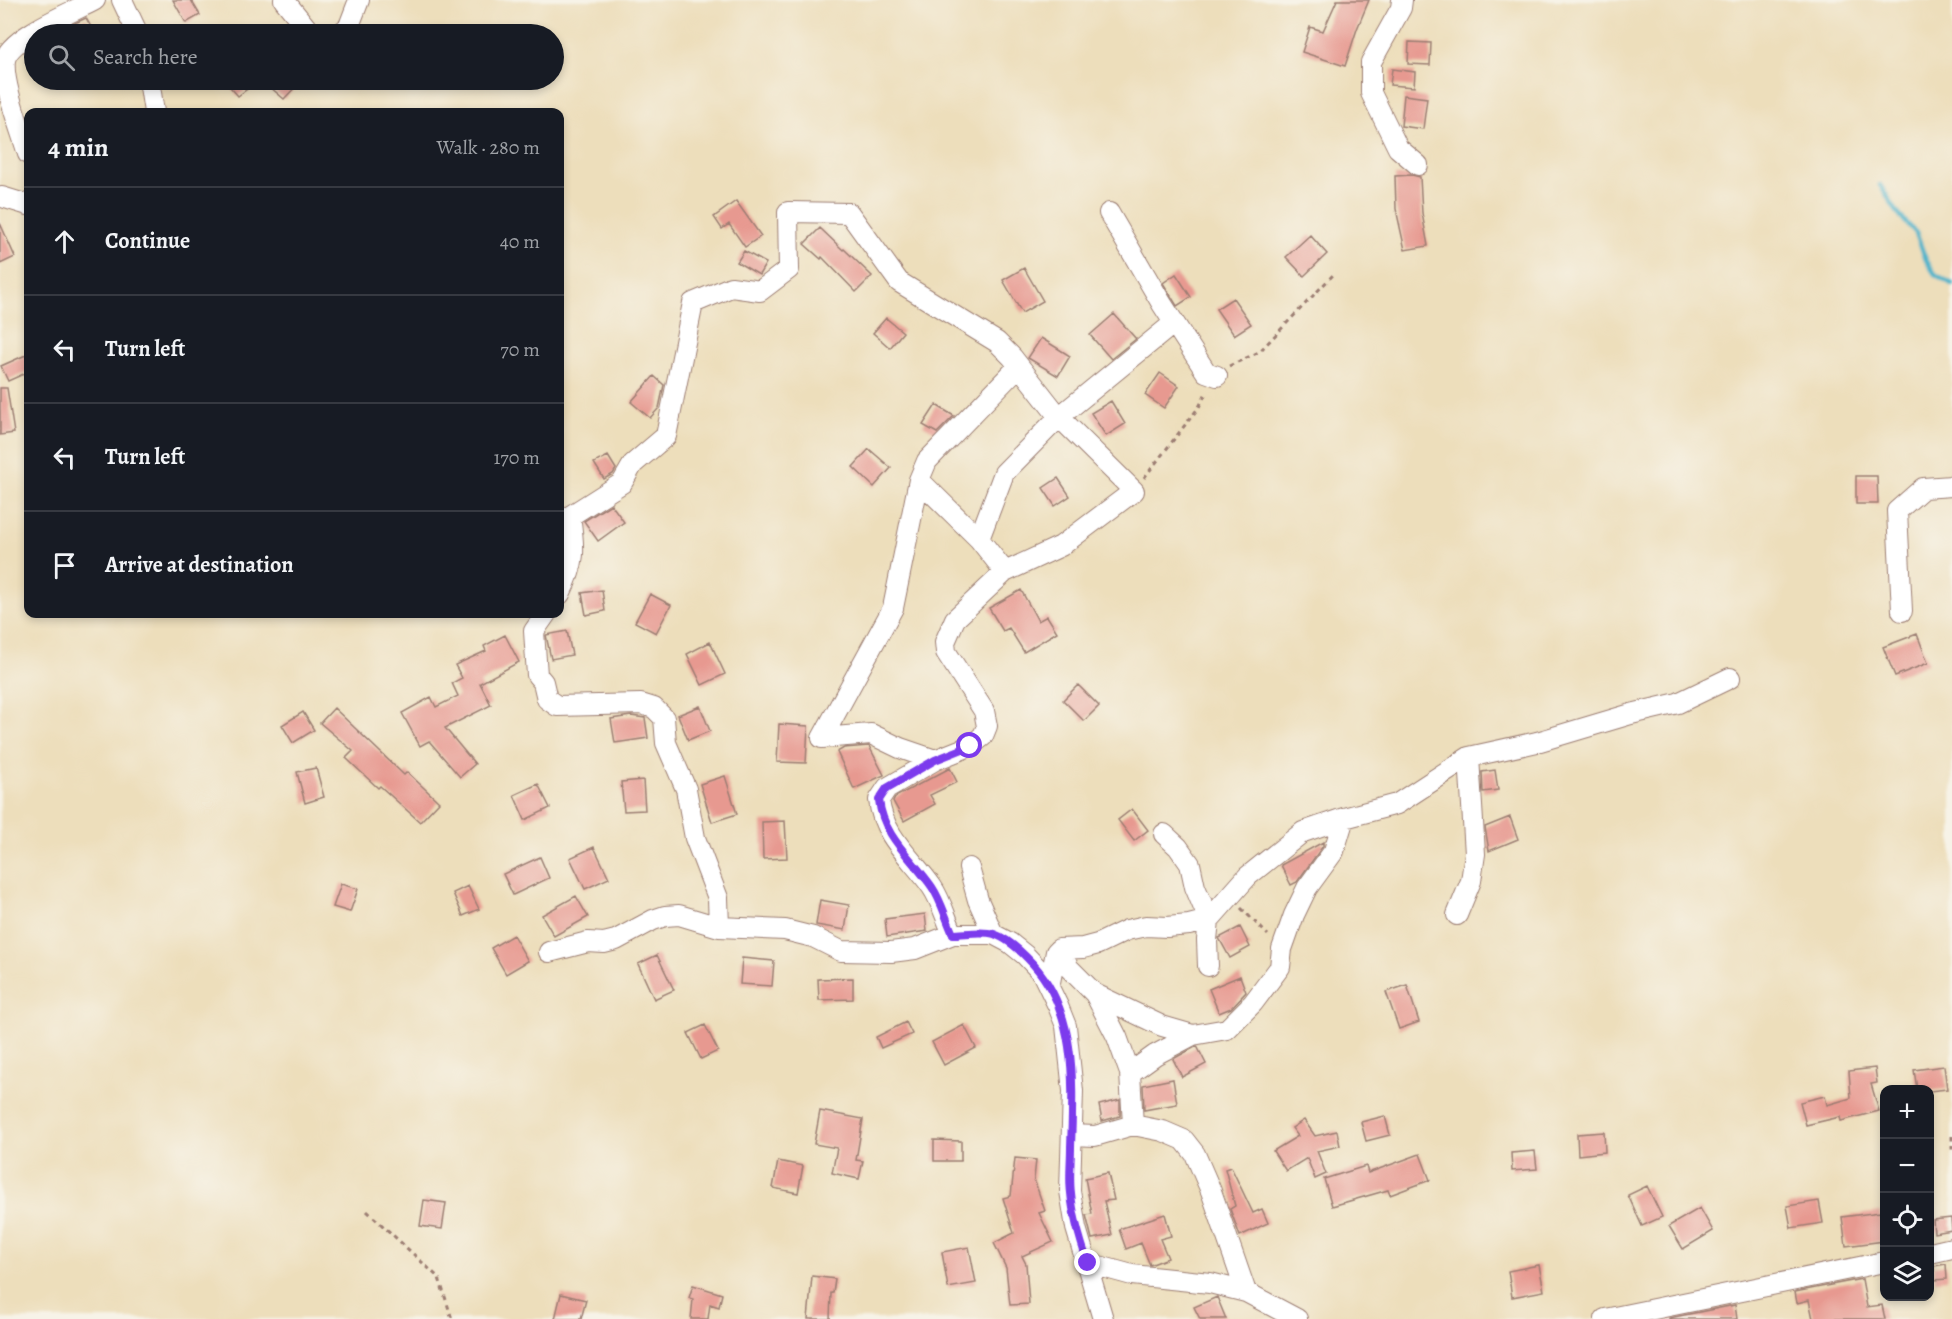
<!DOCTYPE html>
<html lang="en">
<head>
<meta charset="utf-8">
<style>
	:root { --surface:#171b24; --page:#20242c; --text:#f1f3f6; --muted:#9ea1a6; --line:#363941 }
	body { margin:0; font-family:Alegreya,serif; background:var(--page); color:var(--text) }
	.controls { position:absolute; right:18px; bottom:18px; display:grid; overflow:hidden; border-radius:12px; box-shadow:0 3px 9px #0003 }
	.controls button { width:54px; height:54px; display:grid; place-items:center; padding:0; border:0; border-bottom:2px solid var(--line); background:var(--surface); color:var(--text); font:30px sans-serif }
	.stop { position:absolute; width:18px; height:18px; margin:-14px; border:4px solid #7c3aed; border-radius:50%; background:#fff }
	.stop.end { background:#7c3aed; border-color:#fff; box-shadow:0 2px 6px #0008 }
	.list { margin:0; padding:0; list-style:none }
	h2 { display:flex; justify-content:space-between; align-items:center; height:78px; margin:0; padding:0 24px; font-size:26px }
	h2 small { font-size:20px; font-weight:400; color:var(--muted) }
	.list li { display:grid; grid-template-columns:39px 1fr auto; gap:18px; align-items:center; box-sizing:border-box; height:108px; padding:0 24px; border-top:2px solid var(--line) }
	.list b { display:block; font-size:22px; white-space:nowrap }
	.list em { font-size:20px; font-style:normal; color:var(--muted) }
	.icon { flex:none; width:33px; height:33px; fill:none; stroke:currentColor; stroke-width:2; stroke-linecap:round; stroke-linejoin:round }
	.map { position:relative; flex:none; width:1952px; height:1319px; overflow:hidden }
	.search { position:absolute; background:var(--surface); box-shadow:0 3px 9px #0003; left:24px; top:24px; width:540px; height:66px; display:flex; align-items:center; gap:15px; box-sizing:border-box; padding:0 21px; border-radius:33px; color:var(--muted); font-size:22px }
	.panel { position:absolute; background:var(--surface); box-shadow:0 3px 9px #0003; left:24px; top:108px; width:540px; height:510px; border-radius:12px }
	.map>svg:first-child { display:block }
</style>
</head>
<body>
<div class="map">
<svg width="1952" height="1319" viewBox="0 0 1952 1319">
	<rect width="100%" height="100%" fill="#f7f3e8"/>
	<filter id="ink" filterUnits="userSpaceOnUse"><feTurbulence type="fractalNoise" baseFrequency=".0167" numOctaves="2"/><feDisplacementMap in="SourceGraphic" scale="12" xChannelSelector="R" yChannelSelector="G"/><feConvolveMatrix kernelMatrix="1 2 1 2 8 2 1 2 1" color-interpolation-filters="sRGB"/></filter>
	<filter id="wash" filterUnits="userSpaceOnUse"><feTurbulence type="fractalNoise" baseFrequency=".008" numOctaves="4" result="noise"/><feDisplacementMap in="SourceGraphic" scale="24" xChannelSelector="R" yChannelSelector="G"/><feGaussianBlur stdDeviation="1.35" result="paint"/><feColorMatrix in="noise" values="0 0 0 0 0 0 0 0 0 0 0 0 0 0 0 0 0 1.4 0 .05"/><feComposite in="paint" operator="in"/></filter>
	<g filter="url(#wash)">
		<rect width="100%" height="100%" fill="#eddebb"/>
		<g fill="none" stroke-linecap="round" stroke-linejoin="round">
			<path stroke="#4cb3cb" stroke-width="4.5" d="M 1880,185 L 1899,215 L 1916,233 L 1926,260 L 1935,274 L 1952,284"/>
		</g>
		<g id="blocks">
			<path fill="#e79990" d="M 173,0 L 191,0 L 200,15 L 186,23 Z
				M 1337,0 L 1369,0 L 1357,29 L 1345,66 L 1302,52 L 1310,27 L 1323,31 Z
				M 86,18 L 95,34 L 53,34 L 64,28 Z
				M 1409,42 L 1431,43 L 1430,65 L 1408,64 Z
				M 1392,69 L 1415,72 L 1414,87 L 1390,85 Z
				M 224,80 L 259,80 L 238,96 Z
				M 262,80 L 302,80 L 284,99 Z
				M 1404,95 L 1427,98 L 1423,129 L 1401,126 Z
				M 1412,175 L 1420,177 L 1422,213 L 1428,246 L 1405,250 L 1396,209 L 1395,176 Z
				M 736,201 L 761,236 L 745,247 L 729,224 L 722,229 L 714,217 Z
				M 0,223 L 15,257 L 0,264 Z
				M 820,228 L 843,250 L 844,249 L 872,276 L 856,292 L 822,257 L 821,259 L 804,244 Z
				M 1310,235 L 1327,254 L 1304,276 L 1286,257 Z
				M 744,251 L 766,263 L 759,275 L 737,262 Z
				M 1024,268 L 1043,301 L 1022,313 L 1003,280 Z
				M 1176,274 L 1191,297 L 1177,306 L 1163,283 Z
				M 1233,298 L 1251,324 L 1234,335 L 1216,309 Z
				M 1114,314 L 1136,339 L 1111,359 L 1090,335 Z
				M 886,318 L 903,332 L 890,348 L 873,333 Z
				M 1041,338 L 1070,356 L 1058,376 L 1028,358 Z
				M 28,354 L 28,372 L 8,381 L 1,366 Z
				M 1160,373 L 1179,386 L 1164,408 L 1145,395 Z
				M 654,376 L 664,385 L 659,408 L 650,418 L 631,402 Z
				M 0,388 L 7,388 L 14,433 L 0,435 Z
				M 1111,401 L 1125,424 L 1106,436 L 1091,413 Z
				M 936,405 L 954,416 L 937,433 L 923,425 Z
				M 869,449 L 891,468 L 874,487 L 853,467 Z
				M 608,456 L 616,469 L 613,474 L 604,479 L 594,463 Z
				M 1856,476 L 1877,476 L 1878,504 L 1856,504 Z
				M 1058,478 L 1070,496 L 1055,506 L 1043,488 Z
				M 611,504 L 624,522 L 598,541 L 584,521 Z
				M 602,590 L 605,611 L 586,615 L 582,593 Z
				M 1021,590 L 1038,621 L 1047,616 L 1057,632 L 1024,652 L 1009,628 L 1003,631 L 989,608 Z
				M 650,594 L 671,605 L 656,633 L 635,622 Z
				M 567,631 L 572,655 L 551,659 L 546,635 Z
				M 1917,634 L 1928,663 L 1895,676 L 1883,647 Z
				M 505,635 L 519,662 L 480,683 L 491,705 L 445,728 L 475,764 L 460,777 L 429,741 L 420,746 L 402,713 L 431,697 L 436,707 L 458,696 L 452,683 L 462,678 L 455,665 L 486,651 L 484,646 Z
				M 710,642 L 725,674 L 702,685 L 687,654 Z
				M 1078,685 L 1099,706 L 1084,721 L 1063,700 Z
				M 700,706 L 710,731 L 688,740 L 678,715 Z
				M 334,708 L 404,775 L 407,772 L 439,802 L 420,822 L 380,786 L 378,788 L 346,758 L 353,751 L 320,723 Z
				M 303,712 L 314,730 L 293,743 L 282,725 Z
				M 631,716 L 645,718 L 648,738 L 615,743 L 611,719 Z
				M 779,724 L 808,726 L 806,763 L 777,762 Z
				M 869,746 L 884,775 L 854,789 L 837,752 L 844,748 Z
				M 316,768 L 324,797 L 305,803 L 297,772 Z
				M 950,768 L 957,782 L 930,795 L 935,804 L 904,821 L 893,801 L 895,797 Z
				M 1495,770 L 1498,790 L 1483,792 L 1482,772 Z
				M 725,776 L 737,814 L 712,822 L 700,784 Z
				M 643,780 L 645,810 L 624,811 L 621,782 Z
				M 538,784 L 550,808 L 525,820 L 514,795 Z
				M 1132,809 L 1148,830 L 1134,841 L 1118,820 Z
				M 1510,817 L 1518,839 L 1489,851 L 1485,827 Z
				M 785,821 L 787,858 L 763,859 L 762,822 Z
				M 1323,842 L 1323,846 L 1297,882 L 1291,885 L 1281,865 Z
				M 594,847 L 609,878 L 585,889 L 570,858 Z
				M 540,857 L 549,878 L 513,895 L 503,874 Z
				M 341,884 L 358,889 L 350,912 L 333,907 Z
				M 468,886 L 479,909 L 463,916 L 453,893 Z
				M 576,896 L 588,917 L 554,936 L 542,915 Z
				M 820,900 L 849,905 L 845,930 L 816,925 Z
				M 925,914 L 927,931 L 887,937 L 885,919 Z
				M 1240,927 L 1250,947 L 1230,958 L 1219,938 Z
				M 513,935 L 528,961 L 506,974 L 491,948 Z
				M 657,955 L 674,990 L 654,999 L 638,964 Z
				M 742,958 L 774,961 L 772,986 L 740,984 Z
				M 1240,976 L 1246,992 L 1231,1008 L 1219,1013 L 1209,989 Z
				M 853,978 L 853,999 L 819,1000 L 818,979 Z
				M 1407,985 L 1419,1022 L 1399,1029 L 1386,992 Z
				M 906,1022 L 912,1034 L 881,1048 L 876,1037 Z
				M 705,1025 L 718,1051 L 701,1059 L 688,1033 Z
				M 964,1025 L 976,1048 L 944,1065 L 932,1042 Z
				M 1197,1046 L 1206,1064 L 1182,1077 L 1173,1059 Z
				M 1944,1066 L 1947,1089 L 1929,1091 L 1917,1089 L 1914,1070 Z
				M 1875,1068 L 1877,1083 L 1871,1084 L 1879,1111 L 1841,1121 L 1840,1117 L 1806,1125 L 1800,1102 L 1825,1096 L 1827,1105 L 1851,1098 L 1849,1071 Z
				M 1173,1079 L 1177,1104 L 1144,1110 L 1143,1085 Z
				M 1120,1100 L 1120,1116 L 1102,1121 L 1099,1105 Z
				M 820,1111 L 863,1119 L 856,1160 L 863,1161 L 859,1179 L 832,1173 L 837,1148 L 814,1144 Z
				M 1385,1116 L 1390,1135 L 1366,1141 L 1361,1122 Z
				M 1304,1120 L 1315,1136 L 1337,1131 L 1340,1146 L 1317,1151 L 1326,1174 L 1315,1179 L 1307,1158 L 1286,1171 L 1273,1151 L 1298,1136 L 1292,1128 Z
				M 1604,1132 L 1605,1152 L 1578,1155 L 1577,1134 Z
				M 934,1140 L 961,1141 L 961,1161 L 934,1161 Z
				M 1535,1151 L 1537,1169 L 1512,1171 L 1511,1153 Z
				M 1420,1154 L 1430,1180 L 1390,1195 L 1388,1190 L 1332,1206 L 1324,1179 L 1366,1166 L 1368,1173 Z
				M 1015,1158 L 1036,1160 L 1034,1179 L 1045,1211 L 1039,1213 L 1053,1242 L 1022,1256 L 1026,1264 L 1029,1304 L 1010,1305 L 1006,1268 L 994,1243 L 1014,1233 L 1003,1198 L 1011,1196 Z
				M 778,1161 L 803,1166 L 798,1193 L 773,1188 Z
				M 1231,1167 L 1253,1213 L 1262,1209 L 1268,1223 L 1240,1236 L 1230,1209 L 1235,1206 L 1225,1169 Z
				M 1108,1173 L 1114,1200 L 1104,1201 L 1112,1235 L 1092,1239 L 1086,1215 L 1092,1214 L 1085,1178 Z
				M 1647,1186 L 1662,1217 L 1642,1226 L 1628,1195 Z
				M 424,1200 L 446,1203 L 442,1229 L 420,1226 Z
				M 1819,1201 L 1823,1223 L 1791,1228 L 1787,1206 Z
				M 1700,1208 L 1713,1231 L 1683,1249 L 1669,1226 Z
				M 1880,1212 L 1884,1241 L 1846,1246 L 1842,1217 Z
				M 1165,1214 L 1171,1236 L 1160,1239 L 1168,1258 L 1150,1265 L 1141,1243 L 1126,1249 L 1119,1229 Z
				M 1951,1218 L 1952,1230 L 1934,1233 L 1933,1220 Z
				M 969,1247 L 976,1283 L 948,1288 L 942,1252 Z
				M 1946,1264 L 1947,1279 L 1935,1280 L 1934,1266 Z
				M 1539,1265 L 1544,1291 L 1512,1297 L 1508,1271 Z
				M 812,1276 L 835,1279 L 833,1293 L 831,1293 L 830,1319 L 808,1319 Z
				M 1862,1279 L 1867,1307 L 1882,1305 L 1885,1319 L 1813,1319 L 1809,1300 L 1797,1303 L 1795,1292 Z
				M 693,1285 L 722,1294 L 719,1307 L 710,1304 L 708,1319 L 691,1319 L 693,1299 L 689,1298 Z
				M 561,1294 L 586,1300 L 581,1319 L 555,1319 Z
				M 1217,1297 L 1226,1319 L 1200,1319 L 1194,1307 Z
				M 1735,1305 L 1737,1319 L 1669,1319 L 1669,1318 Z"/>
		</g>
	</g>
	<g filter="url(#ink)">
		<use href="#blocks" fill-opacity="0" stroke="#9c7e73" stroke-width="1.5"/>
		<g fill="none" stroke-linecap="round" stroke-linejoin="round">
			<g stroke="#9c7e73" stroke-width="22">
				<path id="minor" d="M 122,0 L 138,34
					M 284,0 L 309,31 L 316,34
					M 1402,0 L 1401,8 L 1371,62 L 1371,93 L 1398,148 L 1418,165
					M 340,34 L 349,26 L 359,0
					M 149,80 L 154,112
					M 28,154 C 21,130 2,83 5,60 C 9,37 75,11 95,0
					M 2,197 L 28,205
					M 1109,213 L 1162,304 L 1206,372 L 1217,376
					M 919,480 L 979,539 L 1005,572
					M 979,539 L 1004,473 L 1059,417 L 1174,323
					M 560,594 C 576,563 575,549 570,516 L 622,483 L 633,464 L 666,436 L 693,303 L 731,287 L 760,291 L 789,269 L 788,212 L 849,213 L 899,282 L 997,342 L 1012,357 L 1059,417 L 1134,491 L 1061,546 L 1005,572 L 955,619 L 945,642 L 946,652 L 984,711 L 987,726 L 983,736 L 970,746 L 935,760 L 887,788 L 879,800 C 883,837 912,858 932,887 C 941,900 946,919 953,934
					M 1902,611 L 1897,511 L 1923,488 L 1952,486
					M 546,614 L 534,631 L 537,675 L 543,682 L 547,699 L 557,706 L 641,704 L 654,708 L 664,718 L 666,743 L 686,789 L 695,838 L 718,898 L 719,927
					M 822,738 L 893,608 L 919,480 L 927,461 L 1019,366
					M 822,738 L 871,734 L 900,748 L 935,760
					M 969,868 L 978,900 L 993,934
					M 1457,915 L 1471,881 L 1475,854 L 1469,757
					M 1058,950 L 1069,968 L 1095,994 L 1117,1037 L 1130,1073 L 1133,1125 L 1095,1136 L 1072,1135
					M 549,952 L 588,942 L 604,943 L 616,940 L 653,920 L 665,916 L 679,915 L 719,927 L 785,930 L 813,937 L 841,951 L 891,952 L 915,949 L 953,934 L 993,934 L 1010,943 L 1025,955 L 1042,973 L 1058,1006 L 1066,1026 L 1073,1091 L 1070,1191 L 1076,1228 L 1103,1319
					M 1208,966 L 1207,940 L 1209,920 L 1248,876 L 1303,832 L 1344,818 L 1397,804 L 1469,757 L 1537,742 L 1631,714 L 1678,703 L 1730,678
					M 1049,987 L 1056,952 L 1059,949 L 1083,948 L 1098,944 L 1127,930 L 1146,926 L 1167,927 L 1189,925 L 1209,920 L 1195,887 L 1190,864 L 1178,847 L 1164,834
					M 1095,994 L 1162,1026 L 1193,1035
					M 1130,1073 L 1155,1055 L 1193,1035 L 1227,1029 L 1253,1003 L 1280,967 L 1282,949 L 1294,915 L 1307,888 L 1334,851 L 1344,818
					M 1133,1125 L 1163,1131 L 1184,1140 L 1195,1154 L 1211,1191 L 1246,1292
					M 1930,1253 L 1952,1248
					M 1088,1263 L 1132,1275 L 1210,1283 L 1246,1292 L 1297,1319
					M 1605,1319 L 1884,1262"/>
			</g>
			<path stroke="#9c7e73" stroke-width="3" stroke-dasharray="4.5 4.5" stroke-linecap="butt" d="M 1229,366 L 1259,352 L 1334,274
				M 1144,478 L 1199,407 L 1207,391
				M 1241,908 L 1268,935
				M 1952,1136 L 1952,1152
				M 367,1211 L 439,1278 L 452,1319"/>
			<use href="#minor" stroke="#fff" stroke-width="20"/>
		</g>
	</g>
	<g fill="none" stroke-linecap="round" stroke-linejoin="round" filter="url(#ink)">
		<path stroke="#7c3aed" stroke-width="8" d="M 970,746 L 935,760 L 887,788 L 879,800 C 883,837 912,858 932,887 C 941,900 946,919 953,934 C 965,934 982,930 994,934 C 1009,939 1023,953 1033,964 C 1078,1014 1073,1085 1071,1147 C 1071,1162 1069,1178 1071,1193 C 1073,1217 1080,1240 1088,1263"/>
	</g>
</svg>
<div class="controls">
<button>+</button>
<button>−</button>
<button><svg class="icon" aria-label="locate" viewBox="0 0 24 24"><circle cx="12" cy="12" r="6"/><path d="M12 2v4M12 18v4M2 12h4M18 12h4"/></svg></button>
<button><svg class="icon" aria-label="layers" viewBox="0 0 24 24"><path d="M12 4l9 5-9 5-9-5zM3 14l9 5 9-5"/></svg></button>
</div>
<div class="stop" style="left:970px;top:746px"></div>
<div class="stop end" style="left:1088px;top:1263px"></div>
<div class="search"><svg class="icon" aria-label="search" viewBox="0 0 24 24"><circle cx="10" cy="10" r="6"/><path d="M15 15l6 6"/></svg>Search here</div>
<section class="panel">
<h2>4 min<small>Walk · 280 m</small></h2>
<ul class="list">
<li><svg class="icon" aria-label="ahead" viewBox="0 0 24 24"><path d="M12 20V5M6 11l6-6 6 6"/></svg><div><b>Continue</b></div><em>40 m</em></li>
<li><svg class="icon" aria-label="left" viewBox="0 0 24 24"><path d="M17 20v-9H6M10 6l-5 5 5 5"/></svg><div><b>Turn left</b></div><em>70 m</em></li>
<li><svg class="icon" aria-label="left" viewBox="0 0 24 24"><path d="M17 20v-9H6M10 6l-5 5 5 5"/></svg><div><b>Turn left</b></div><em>170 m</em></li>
<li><svg class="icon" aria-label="arrive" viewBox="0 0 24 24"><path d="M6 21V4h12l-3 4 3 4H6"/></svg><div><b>Arrive at destination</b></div></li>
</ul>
</section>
</div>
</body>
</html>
